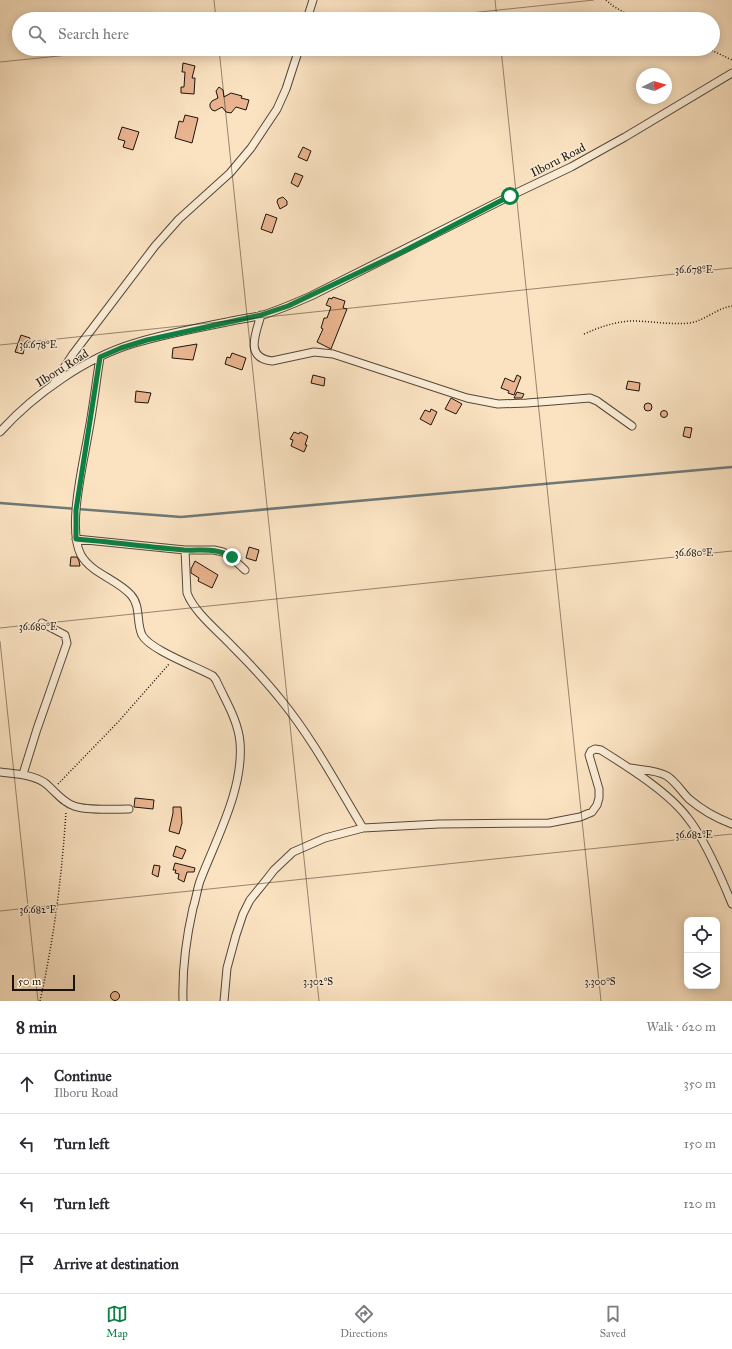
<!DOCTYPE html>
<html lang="en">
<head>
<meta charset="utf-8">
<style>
	:root { --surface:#fff; --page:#f2f2f3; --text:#2b2b33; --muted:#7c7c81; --line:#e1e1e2; --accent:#0b8043 }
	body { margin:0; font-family:"IM FELL Great Primer",serif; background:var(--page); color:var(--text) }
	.controls { position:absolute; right:12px; bottom:12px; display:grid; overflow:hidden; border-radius:8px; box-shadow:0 2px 10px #0003 }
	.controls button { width:36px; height:36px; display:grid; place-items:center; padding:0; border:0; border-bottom:1px solid var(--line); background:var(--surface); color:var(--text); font:20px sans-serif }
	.compass { position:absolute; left:636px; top:68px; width:36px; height:36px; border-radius:50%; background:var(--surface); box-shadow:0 2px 10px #0003; rotate:84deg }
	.scale { position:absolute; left:12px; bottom:10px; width:63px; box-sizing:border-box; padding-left:4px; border:2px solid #1c140c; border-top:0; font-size:11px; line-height:14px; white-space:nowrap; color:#1c140c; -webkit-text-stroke:3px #fcedd7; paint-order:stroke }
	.stop { position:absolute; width:12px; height:12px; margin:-9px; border:3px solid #0b8043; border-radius:50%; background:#fff }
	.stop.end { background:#0b8043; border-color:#fff; box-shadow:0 1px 4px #0008 }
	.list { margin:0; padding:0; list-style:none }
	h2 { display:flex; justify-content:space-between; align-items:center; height:52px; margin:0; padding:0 16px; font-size:17px }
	h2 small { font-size:13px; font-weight:400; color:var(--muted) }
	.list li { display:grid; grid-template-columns:26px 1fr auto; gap:12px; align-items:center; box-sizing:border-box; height:60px; padding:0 16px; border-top:1px solid var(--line) }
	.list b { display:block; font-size:15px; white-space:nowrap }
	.list p { margin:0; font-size:13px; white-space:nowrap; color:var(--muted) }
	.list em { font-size:13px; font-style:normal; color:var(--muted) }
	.icon { flex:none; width:22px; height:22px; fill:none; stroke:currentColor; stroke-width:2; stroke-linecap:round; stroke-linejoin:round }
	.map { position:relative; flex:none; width:732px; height:1001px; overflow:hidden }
	.search { position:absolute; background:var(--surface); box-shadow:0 2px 10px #0003; left:12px; right:12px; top:12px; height:44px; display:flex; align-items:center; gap:10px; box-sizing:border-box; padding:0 14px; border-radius:22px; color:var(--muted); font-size:15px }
	.sheet { height:292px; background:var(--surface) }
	nav { display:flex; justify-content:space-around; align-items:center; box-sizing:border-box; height:56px; border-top:1px solid var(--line); background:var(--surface); font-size:11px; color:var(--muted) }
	nav a { display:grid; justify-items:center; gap:2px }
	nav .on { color:var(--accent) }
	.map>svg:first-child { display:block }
</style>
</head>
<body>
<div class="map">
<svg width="732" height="1001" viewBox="0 0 732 1001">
	<rect width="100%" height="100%" fill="#fbe3c2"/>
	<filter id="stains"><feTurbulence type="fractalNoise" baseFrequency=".005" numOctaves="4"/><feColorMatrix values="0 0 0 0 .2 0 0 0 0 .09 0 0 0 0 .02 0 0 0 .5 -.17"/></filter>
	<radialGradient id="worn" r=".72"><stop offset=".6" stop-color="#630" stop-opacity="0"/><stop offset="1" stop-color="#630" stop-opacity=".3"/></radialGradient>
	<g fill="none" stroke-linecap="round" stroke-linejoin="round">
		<path stroke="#6e7877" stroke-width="2.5" d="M 0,503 L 181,517 L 732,467"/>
	</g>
	<path fill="#e9b48f" stroke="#1c140c" d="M 183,63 L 195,66 L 192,78 L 195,78 L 194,94 L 181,93 L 181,87 L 184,87 L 185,72 L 182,72 Z
		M 219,87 L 223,90 L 224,97 L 231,93 L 242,96 L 241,98 L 249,100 L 246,110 L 236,107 L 231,113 L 226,112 L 222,107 L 215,111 L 212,110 L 210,107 L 210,104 L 212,101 L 218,98 L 216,91 Z
		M 185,115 L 198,118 L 192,143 L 175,138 L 179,121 L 183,122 Z
		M 122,127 L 139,132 L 133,150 L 123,147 L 125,141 L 118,139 Z
		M 303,147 L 311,151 L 307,161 L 298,157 Z
		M 295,173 L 303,176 L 298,187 L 291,183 Z
		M 283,197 L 287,201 L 287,205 L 280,209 L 277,202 L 278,199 Z
		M 266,214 L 277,218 L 272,233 L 261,229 Z
		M 333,297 L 345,301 L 343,308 L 347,309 L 331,349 L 317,342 L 323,329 L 321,328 L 324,318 L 327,318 L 331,307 L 326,305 L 329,298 L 332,299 Z
		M 21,335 L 30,338 L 27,346 L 25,345 L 23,354 L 15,352 Z
		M 197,344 L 193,360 L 172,358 L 173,348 Z
		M 232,353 L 246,358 L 242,370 L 225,364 L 227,357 L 230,358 Z
		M 313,375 L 325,378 L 324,386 L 311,383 Z
		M 517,375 L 521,377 L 514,395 L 508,393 L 509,391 L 501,388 L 505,378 L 514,382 Z
		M 628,381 L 640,383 L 639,391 L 626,389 Z
		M 136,391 L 151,393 L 148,403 L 135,402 Z
		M 517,392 L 524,394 L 522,398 L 514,398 Z
		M 451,398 L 462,404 L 456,414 L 445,409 Z
		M644 407a4 4 0 1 1 8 0a4 4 0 1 1-8 0Z
		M 431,409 L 437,412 L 431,425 L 420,419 L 425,410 L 430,412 Z
		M660.5 414a3.5 3.5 0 1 1 7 0a3.5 3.5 0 1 1-7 0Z
		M 685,427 L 692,428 L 690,438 L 683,436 Z
		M 294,432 L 299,434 L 300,432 L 308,436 L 305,445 L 307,445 L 304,452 L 291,446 L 293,440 L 290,439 Z
		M 249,547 L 259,550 L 256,561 L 246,558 Z
		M 71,557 L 77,557 L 79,561 L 80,566 L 70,566 Z
		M 195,561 L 218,575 L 212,588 L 198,581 L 199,578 L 191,573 L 191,569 Z
		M 135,798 L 154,800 L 153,809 L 134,807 Z
		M 173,807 L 181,807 L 182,823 L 179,834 L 169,831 L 173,813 Z
		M 176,846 L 186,850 L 182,859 L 173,856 Z
		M 175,863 L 195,868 L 194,872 L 187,872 L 184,882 L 178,879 L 179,874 L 175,873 L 176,870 L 173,870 Z
		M 154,865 L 160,866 L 158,877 L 152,874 Z
		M110.5 996a4.5 4.5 0 1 1 9 0a4.5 4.5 0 1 1-9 0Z"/>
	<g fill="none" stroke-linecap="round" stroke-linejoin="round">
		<g stroke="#54483a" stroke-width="9">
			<path id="street" d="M 307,19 L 313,0
				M 261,315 C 256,333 244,358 272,361 L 314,352 L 333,354 L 467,398 L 498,404 L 527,403 L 590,398 L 597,401 L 632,426
				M 100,357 C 96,383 93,409 88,435 C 83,465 67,529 81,555 C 92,574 117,579 131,595 C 141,606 136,622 142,635 C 150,650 197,667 213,676 L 216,680 C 225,700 238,720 240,742 C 244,789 216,839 200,881 C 197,890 196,899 193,908 C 186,939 182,969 183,1001
				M 54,383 L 73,354 L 155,246 L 179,219 L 230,173 L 251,148 L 277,109 L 286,89 L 299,49
				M 0,432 C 34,394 87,357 135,343 C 165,334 196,328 227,322 C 239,319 251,318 263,315 C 279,310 295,303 311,296 L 510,196 L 571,167 L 625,137 L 732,73
				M 76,539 L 185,550 L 214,550 L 223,552 L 231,557 L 245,570
				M 185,550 L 187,593 C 194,612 218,631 232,646 C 249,663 266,681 281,700 C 313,739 337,785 363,828
				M 630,768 C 641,770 657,770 667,776 C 676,782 681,791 689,799 C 702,810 716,818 732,824
				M 0,772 C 15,774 32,774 45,783 C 55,791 62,802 74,806 C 87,811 115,809 129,809
				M 23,774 L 37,729 L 67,643 L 65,635 L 42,623
				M 224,1001 L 227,968 L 236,935 L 243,914 L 250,900 L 267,879 L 274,870 L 293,852 L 325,838 L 363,828 L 439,824 L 549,823 L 580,817 L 592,812 L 597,805 L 599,798 L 599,789 L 589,755 L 591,751 L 595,749 L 601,750 C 628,767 668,792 687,817 C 705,839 721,877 732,904"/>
		</g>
		<path stroke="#1c140c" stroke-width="1.5" stroke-dasharray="1 2" stroke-linecap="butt" d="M 606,0 L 613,6 L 636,19
			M 709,49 L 732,60
			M 584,334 C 600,327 614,322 631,321 C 651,321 670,325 690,323 C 706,320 717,308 732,306
			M 58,784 L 119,721 L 169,664
			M 40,1001 C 54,939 62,875 66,811"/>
		<use href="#street" stroke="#fcedd7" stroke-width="7"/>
	</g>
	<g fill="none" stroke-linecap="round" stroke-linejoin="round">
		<path stroke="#0b8043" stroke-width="5" d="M 232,557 C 215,547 202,551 184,550 C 148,547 112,542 76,539 L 76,510 L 100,357 L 121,348 L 147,340 L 261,315 L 288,306 L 402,252 L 510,196"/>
	</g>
	<path fill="none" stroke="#1c140c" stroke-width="1" stroke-opacity="0.45" d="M 214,0 L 216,19M 495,0 L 497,19M 413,19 L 594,0M 219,49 L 319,1001M 501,49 L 601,1001M 0,62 L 127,49M 0,345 L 732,268M 0,628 L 732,551M 0,641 L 38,1001M 0,911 L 732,834"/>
	<g text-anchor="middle" stroke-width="3" stroke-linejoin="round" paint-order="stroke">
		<g font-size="12" fill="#1c140c" stroke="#fcedd7">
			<text transform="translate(558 160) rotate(-27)" y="4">Ilboru Road</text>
			<text transform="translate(62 368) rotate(-32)" y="4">Ilboru Road</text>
		</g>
	</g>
	<g font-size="10" text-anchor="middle" fill="#1c140c" stroke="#fcedd7" stroke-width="3" stroke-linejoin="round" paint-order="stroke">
		<text x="694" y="273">36.678°E</text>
		<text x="38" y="348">36.678°E</text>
		<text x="694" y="556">36.680°E</text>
		<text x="38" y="630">36.680°E</text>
		<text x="694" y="838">36.682°E</text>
		<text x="38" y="913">36.682°E</text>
		<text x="318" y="985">3.302°S</text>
		<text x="600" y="985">3.300°S</text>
	</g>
	<rect width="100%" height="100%" filter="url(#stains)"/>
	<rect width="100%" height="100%" fill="url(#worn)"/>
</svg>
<div class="controls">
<button><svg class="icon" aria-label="locate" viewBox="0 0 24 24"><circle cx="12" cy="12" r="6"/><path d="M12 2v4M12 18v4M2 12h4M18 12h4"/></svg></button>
<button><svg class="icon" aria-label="layers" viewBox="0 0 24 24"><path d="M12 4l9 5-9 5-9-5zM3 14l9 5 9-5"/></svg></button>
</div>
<svg class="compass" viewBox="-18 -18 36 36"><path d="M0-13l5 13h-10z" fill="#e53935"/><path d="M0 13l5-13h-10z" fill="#7c7c81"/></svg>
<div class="scale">50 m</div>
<div class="stop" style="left:510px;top:196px"></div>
<div class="stop end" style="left:232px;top:557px"></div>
<div class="search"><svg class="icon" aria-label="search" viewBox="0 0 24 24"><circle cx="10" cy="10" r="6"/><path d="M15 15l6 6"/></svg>Search here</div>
</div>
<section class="sheet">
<h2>8 min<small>Walk · 620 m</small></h2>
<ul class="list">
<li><svg class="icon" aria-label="ahead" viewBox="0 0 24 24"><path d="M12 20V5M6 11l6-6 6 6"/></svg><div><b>Continue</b><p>Ilboru Road</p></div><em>350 m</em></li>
<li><svg class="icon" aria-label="left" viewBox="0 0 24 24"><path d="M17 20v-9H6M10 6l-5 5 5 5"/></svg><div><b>Turn left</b></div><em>150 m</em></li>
<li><svg class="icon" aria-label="left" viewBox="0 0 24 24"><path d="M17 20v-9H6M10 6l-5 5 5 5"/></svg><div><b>Turn left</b></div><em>120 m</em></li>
<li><svg class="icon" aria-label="arrive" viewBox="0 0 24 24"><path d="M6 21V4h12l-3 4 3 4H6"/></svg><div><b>Arrive at destination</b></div></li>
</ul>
</section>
<nav>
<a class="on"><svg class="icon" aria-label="map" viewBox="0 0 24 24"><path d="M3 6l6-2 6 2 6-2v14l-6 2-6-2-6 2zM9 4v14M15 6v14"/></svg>Map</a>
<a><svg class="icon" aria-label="directions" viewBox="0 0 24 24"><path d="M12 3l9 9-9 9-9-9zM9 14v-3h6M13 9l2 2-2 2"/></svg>Directions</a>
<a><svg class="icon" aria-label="saved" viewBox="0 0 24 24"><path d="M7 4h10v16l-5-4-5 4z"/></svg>Saved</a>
</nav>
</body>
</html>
